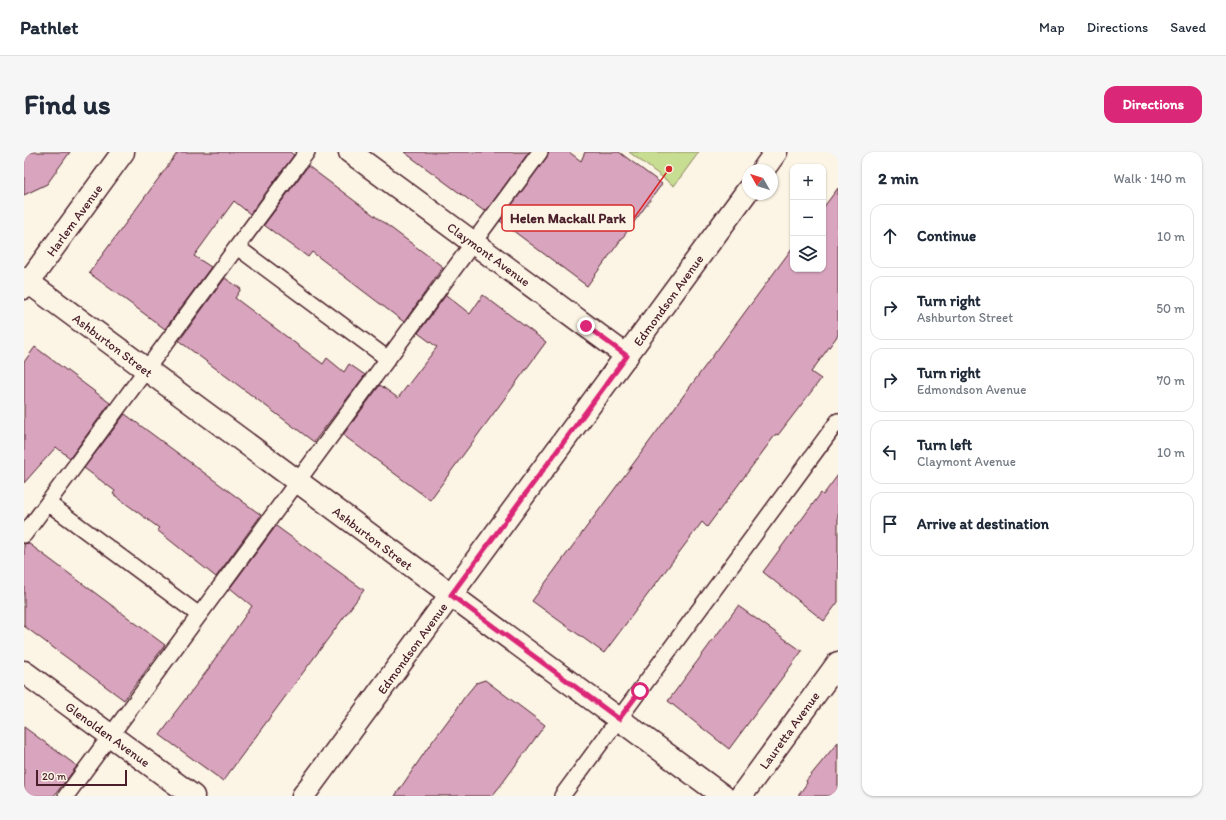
<!DOCTYPE html>
<html lang="en">
<head>
<meta charset="utf-8">
<style>
	:root { --surface:#fff; --page:#f6f6f7; --text:#1f2937; --muted:#747a83; --line:#e0e1e3; --accent:#db2777 }
	body { margin:0; font-family:Itim,sans-serif; background:var(--page); color:var(--text) }
	.controls { position:absolute; right:12px; top:12px; display:grid; overflow:hidden; border-radius:8px; box-shadow:0 1px 3px #0004 }
	.controls button { width:36px; height:36px; display:grid; place-items:center; padding:0; border:0; border-bottom:1px solid var(--line); background:var(--surface); color:var(--text); font:20px sans-serif }
	.compass { position:absolute; left:718px; top:12px; width:36px; height:36px; border-radius:50%; background:var(--surface); box-shadow:0 1px 3px #0004; rotate:309deg }
	.scale { position:absolute; left:12px; bottom:10px; width:91px; box-sizing:border-box; padding-left:4px; border:2px solid #4a1f2b; border-top:0; font-size:11px; line-height:14px; white-space:nowrap; color:#4a1f2b; -webkit-text-stroke:3px #fcf5e5; paint-order:stroke }
	.stop { position:absolute; width:12px; height:12px; margin:-9px; border:3px solid #db2777; border-radius:50%; background:#fff }
	.stop.end { background:#db2777; border-color:#fff; box-shadow:0 1px 4px #0008 }
	.list { margin:0; padding:0; list-style:none }
	h2 { display:flex; justify-content:space-between; align-items:center; height:52px; margin:0; padding:0 16px; font-size:17px }
	h2 small { font-size:13px; font-weight:400; color:var(--muted) }
	.list li { display:grid; grid-template-columns:26px 1fr auto; gap:12px; align-items:center; box-sizing:border-box; height:64px; margin:0 8px 8px; padding:0 8px; border:1px solid var(--line); border-radius:12px }
	.list b { display:block; font-size:15px; white-space:nowrap }
	.list p { margin:0; font-size:13px; white-space:nowrap; color:var(--muted) }
	.list em { font-size:13px; font-style:normal; color:var(--muted) }
	.icon { flex:none; width:22px; height:22px; fill:none; stroke:currentColor; stroke-width:2; stroke-linecap:round; stroke-linejoin:round }
	.map { position:relative; flex:none; width:814px; height:644px; overflow:hidden; border-radius:12px }
	header { display:flex; align-items:center; gap:24px; box-sizing:border-box; height:56px; padding:0 20px; background:var(--surface); border-bottom:1px solid var(--line) }
	header strong { font-size:19px }
	nav { display:flex; gap:22px; margin-inline-start:auto; font-size:14px }
	.intro { display:flex; align-items:center; justify-content:space-between; box-sizing:border-box; height:96px; padding:0 24px }
	h1 { margin:0; font-size:28px }
	.button { padding:10px 18px; border-radius:12px; background:var(--accent); color:#fff; font-size:14px; font-weight:700 }
	main { display:flex; gap:24px; padding:0 24px }
	aside { flex:1; background:var(--surface); border-radius:12px; box-shadow:0 1px 3px #0004 }
	.map>svg:first-child { display:block }
</style>
</head>
<body>
<header>
<strong>Pathlet</strong>
<nav><a>Map</a><a>Directions</a><a>Saved</a></nav>
</header>
<div class="intro"><h1>Find us</h1><a class="button">Directions</a></div>
<main>
<div class="map">
<svg width="814" height="644" viewBox="0 0 814 644">
	<rect width="100%" height="100%" fill="#fcf5e5"/>
	<filter id="ink" filterUnits="userSpaceOnUse"><feTurbulence type="fractalNoise" baseFrequency=".025" numOctaves="2"/><feDisplacementMap in="SourceGraphic" scale="8" xChannelSelector="R" yChannelSelector="G"/><feConvolveMatrix kernelMatrix="1 2 1 2 8 2 1 2 1" color-interpolation-filters="sRGB"/></filter>
	<g filter="url(#ink)">
		<path fill="#c7dd92" stroke="#887e5e" d="M 605,0 L 675,0 L 650,34 Z"/>
		<path fill="#d9a5be" stroke="#4a1f2b" d="M 0,0 L 46,0 L 23,32 L 0,43 Z
			M 154,0 L 266,0 L 270,3 L 226,62 L 210,49 L 170,104 L 187,115 L 141,177 L 65,121 Z
			M 380,0 L 505,0 L 462,59 L 461,58 L 460,59 Z
			M 525,0 L 545,0 L 557,9 L 561,0 L 595,0 L 638,32 L 563,134 L 476,69 L 523,5 Z
			M 284,14 L 419,115 L 380,170 L 288,100 L 284,105 L 240,73 Z
			M 814,36 L 814,183 L 787,220 L 797,227 L 754,283 L 752,282 L 683,375 L 678,370 L 580,501 L 508,449 L 769,95 L 769,117 L 799,117 L 799,56 Z
			M 201,126 L 217,137 L 211,146 L 299,212 L 303,206 L 320,220 L 325,212 L 341,223 L 290,290 L 155,189 Z
			M 422,143 L 446,162 L 459,143 L 522,190 L 406,348 L 319,283 L 356,233 L 374,246 L 413,195 L 394,181 Z
			M 11,195 L 86,251 L 46,306 L 32,295 L 0,331 L 0,210 Z
			M 101,262 L 237,363 L 192,425 L 133,378 L 135,376 L 89,342 L 91,339 L 60,316 Z
			M 814,323 L 814,450 L 800,469 L 739,420 L 797,341 L 799,343 Z
			M 252,374 L 340,438 L 199,629 L 136,583 L 150,564 L 149,563 L 186,515 L 185,515 L 228,454 L 206,436 Z
			M 4,391 L 141,493 L 100,548 L 0,474 L 0,392 Z
			M 714,454 L 778,499 L 705,597 L 644,549 Z
			M 461,528 L 521,573 L 477,633 L 468,644 L 371,644 L 405,594 L 428,563 L 429,563 L 439,547 L 452,531 Z
			M 0,575 L 53,614 L 30,644 L 0,644 Z
			M 814,590 L 814,644 L 774,644 L 783,631 L 782,629 Z"/>
		<g fill="none" stroke-linecap="round" stroke-linejoin="round">
			<g stroke="#4a1f2b" stroke-width="18">
				<path id="lane" d="M 213,95 L 364,207
					M 24,351 L 175,463
					M 0,383 L 283,0
					M 42,644 L 516,0
					M 538,644 L 814,269"/>
			</g>
			<g stroke="#4a1f2b" stroke-width="25">
				<path id="street" d="M 326,0 L 603,204
					M 0,127 L 699,644
					M 0,136 L 99,0
					M 0,520 L 169,644
					M 717,644 L 814,511"/>
			</g>
			<g stroke="#4a1f2b" stroke-width="25">
				<path id="secondary" d="M 739,18 L 752,0
					M 279,644 L 724,38"/>
			</g>
			<use href="#lane" stroke="#fcf5e5" stroke-width="15"/>
			<use href="#street" stroke="#fcf5e5" stroke-width="22"/>
			<use href="#secondary" stroke="#fcf5e5" stroke-width="22"/>
		</g>
	</g>
	<g fill="none" stroke-linecap="round" stroke-linejoin="round" filter="url(#ink)">
		<path stroke="#db2777" stroke-width="5" d="M 562,174 L 603,204 L 427,443 L 595,567 L 616,539"/>
	</g>
	<g text-anchor="middle" stroke-width="3" stroke-linejoin="round" paint-order="stroke">
		<g font-size="13" fill="#4a1f2b" stroke="#fcf5e5">
			<text transform="translate(50 68) rotate(-54)" y="5">Harlem Avenue</text>
			<text transform="translate(465 102) rotate(36)" y="5">Claymont Avenue</text>
			<text transform="translate(644 148) rotate(-54)" y="5">Edmondson Avenue</text>
			<text transform="translate(89 193) rotate(37)" y="5">Ashburton Street</text>
			<text transform="translate(349 386) rotate(37)" y="5">Ashburton Street</text>
			<text transform="translate(388 496) rotate(-54)" y="5">Edmondson Avenue</text>
			<text transform="translate(765 578) rotate(-54)" y="5">Lauretta Avenue</text>
			<text transform="translate(84 582) rotate(36)" y="5">Glenolden Avenue</text>
		</g>
	</g>
	<path fill="none" stroke="#d62828" stroke-width="1.5" d="M645 17L610 66"/>
	<circle fill="#d62828" stroke="#fcf5e5" stroke-width="1.5" cx="645" cy="17" r="4"/>
	<rect fill="#fcf5e5" stroke="#d62828" stroke-width="1.5" x="478" y="53" width="132" height="26" rx="4"/>
	<g font-size="14" text-anchor="middle" font-weight="bold" fill="#4a1f2b">
		<text x="544" y="71">Helen Mackall Park</text>
	</g>
</svg>
<div class="controls">
<button>+</button>
<button>−</button>
<button><svg class="icon" aria-label="layers" viewBox="0 0 24 24"><path d="M12 4l9 5-9 5-9-5zM3 14l9 5 9-5"/></svg></button>
</div>
<svg class="compass" viewBox="-18 -18 36 36"><path d="M0-13l5 13h-10z" fill="#e53935"/><path d="M0 13l5-13h-10z" fill="#747a83"/></svg>
<div class="scale">20 m</div>
<div class="stop" style="left:616px;top:539px"></div>
<div class="stop end" style="left:562px;top:174px"></div>
</div>
<aside>
<h2>2 min<small>Walk · 140 m</small></h2>
<ul class="list">
<li><svg class="icon" aria-label="ahead" viewBox="0 0 24 24"><path d="M12 20V5M6 11l6-6 6 6"/></svg><div><b>Continue</b></div><em>10 m</em></li>
<li><svg class="icon" aria-label="right" viewBox="0 0 24 24"><path d="M7 20v-9h11M14 6l5 5-5 5"/></svg><div><b>Turn right</b><p>Ashburton Street</p></div><em>50 m</em></li>
<li><svg class="icon" aria-label="right" viewBox="0 0 24 24"><path d="M7 20v-9h11M14 6l5 5-5 5"/></svg><div><b>Turn right</b><p>Edmondson Avenue</p></div><em>70 m</em></li>
<li><svg class="icon" aria-label="left" viewBox="0 0 24 24"><path d="M17 20v-9H6M10 6l-5 5 5 5"/></svg><div><b>Turn left</b><p>Claymont Avenue</p></div><em>10 m</em></li>
<li><svg class="icon" aria-label="arrive" viewBox="0 0 24 24"><path d="M6 21V4h12l-3 4 3 4H6"/></svg><div><b>Arrive at destination</b></div></li>
</ul>
</aside>
</main>
</body>
</html>
